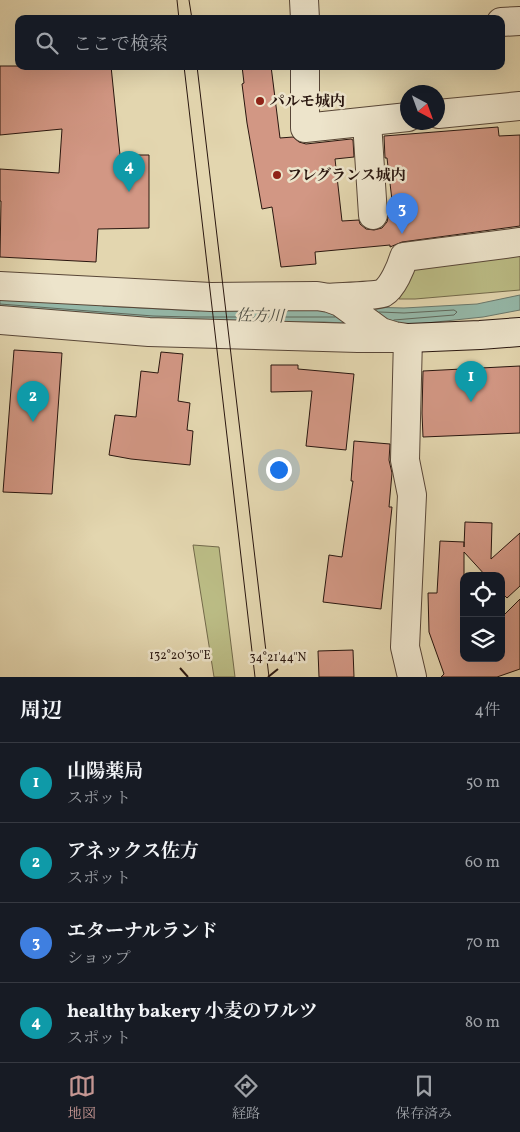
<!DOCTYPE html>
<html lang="ja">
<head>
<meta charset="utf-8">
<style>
	:root { --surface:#171b24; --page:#242831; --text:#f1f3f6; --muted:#9ea1a6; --line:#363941; --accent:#c59692 }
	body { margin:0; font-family:Vollkorn,"Noto Serif JP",serif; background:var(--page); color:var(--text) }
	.controls { position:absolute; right:15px; bottom:15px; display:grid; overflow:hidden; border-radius:10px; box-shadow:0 5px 20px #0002 }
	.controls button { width:45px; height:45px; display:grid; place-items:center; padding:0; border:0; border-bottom:1px solid var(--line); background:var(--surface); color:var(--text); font:25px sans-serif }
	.compass { position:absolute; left:400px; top:85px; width:45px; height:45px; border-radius:50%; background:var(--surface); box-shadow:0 5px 20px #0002; rotate:139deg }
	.you { position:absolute; left:278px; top:469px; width:18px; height:18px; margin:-12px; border:4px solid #fff; border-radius:50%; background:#1a73e8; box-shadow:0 0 0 8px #1a73e833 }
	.badge { display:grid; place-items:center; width:32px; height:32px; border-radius:50%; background:var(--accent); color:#fff; font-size:16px; font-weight:700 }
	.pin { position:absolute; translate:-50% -41px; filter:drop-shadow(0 1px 2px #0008) }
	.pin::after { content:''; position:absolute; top:26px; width:18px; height:15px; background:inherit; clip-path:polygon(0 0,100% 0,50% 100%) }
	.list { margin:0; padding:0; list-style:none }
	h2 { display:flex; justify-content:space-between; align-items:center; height:65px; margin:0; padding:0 20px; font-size:21px }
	h2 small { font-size:16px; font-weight:400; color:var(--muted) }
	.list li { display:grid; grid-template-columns:32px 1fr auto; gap:15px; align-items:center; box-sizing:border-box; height:80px; padding:0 20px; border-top:1px solid var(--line) }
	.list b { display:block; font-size:19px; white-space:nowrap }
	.list p { margin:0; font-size:16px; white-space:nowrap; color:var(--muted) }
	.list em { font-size:16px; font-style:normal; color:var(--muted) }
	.icon { flex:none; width:28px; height:28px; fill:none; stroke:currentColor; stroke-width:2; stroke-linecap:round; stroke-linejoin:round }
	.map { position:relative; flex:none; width:520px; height:677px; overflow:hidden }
	.search { position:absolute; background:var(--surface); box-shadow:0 5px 20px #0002; left:15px; right:15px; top:15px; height:55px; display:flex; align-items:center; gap:12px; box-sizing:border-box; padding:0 18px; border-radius:10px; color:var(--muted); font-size:19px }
	.sheet { height:385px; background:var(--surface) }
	nav { display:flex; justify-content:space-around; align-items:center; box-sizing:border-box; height:70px; border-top:1px solid var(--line); background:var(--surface); font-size:14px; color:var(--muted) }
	nav a { display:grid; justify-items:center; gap:2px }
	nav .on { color:var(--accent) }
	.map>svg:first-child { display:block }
</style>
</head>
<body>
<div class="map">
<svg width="520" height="677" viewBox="0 0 520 677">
	<rect width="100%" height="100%" fill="#e3d6af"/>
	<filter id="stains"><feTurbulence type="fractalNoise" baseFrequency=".004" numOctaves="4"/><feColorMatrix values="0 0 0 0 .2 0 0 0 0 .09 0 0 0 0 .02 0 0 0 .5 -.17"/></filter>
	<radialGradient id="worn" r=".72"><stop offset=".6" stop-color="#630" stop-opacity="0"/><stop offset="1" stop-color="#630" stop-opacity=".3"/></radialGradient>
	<path fill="#bbbc85" stroke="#72694a" d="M 520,255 L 520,290 L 415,299 L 399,299 L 416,267 Z
		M 193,545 L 219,547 L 235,677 L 214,677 Z"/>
	<path fill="#95b9aa" stroke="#6a786c" d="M 0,293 L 324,306 L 404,308 L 477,304 L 520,295 L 520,310 L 483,317 L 398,326 L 324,322 L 190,322 L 0,309 Z"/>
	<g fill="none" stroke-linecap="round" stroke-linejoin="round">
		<path stroke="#5f685c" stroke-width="1" d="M 0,304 L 153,316 L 190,317 L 335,317
			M 103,306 L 199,311
			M 379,312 L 404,313 L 454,310 L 457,312 L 454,315 L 394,320"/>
	</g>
	<path fill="#d29784" stroke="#29160f" d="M 0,66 L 111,66 L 120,155 L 149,155 L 149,228 L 98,229 L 96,262 L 0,257 L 1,201 L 0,201 L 0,169 L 59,173 L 62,129 L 0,135 Z
		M 242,66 L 271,66 L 280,138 L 293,137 L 299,142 L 306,144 L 351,139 L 353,140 L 354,157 L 335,159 L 342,221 L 359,220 L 360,224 L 366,229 L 374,230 L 382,228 L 387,222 L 388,217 L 394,217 L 387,158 L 385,158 L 384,136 L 498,127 L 499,136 L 520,135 L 520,226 L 402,242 L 390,247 L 390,245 L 315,252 L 316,264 L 281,267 L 272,207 L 262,209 L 247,123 L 242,84 L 244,83 Z
		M 14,350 L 62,353 L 52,494 L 3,492 Z
		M 161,352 L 183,354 L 178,401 L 190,403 L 187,430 L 193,431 L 190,465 L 131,459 L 109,455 L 115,415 L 136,417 L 141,371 L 158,373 Z
		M 271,365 L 298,365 L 298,369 L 354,374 L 346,450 L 306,446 L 312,391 L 271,392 Z
		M 520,366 L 520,433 L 423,437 L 422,413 L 423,371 Z
		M 354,441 L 390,444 L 389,460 L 392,473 L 389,507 L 392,507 L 381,609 L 323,602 L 329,555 L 342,557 L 353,481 L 351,481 Z
		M 465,522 L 492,523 L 491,559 L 520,533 L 520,586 L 507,598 L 501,592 L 501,576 L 486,576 L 464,552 L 464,658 L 501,658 L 501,618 L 520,599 L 520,669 L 497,677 L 441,677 L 444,674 L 429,632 L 428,593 L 437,593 L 440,541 L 464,542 L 464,547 Z
		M 353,650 L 354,677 L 319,677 L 318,651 Z"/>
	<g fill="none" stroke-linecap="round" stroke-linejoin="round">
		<g stroke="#584637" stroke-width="30">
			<path id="street" d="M 304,0 L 305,19
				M 501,22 L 520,21
				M 305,66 L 305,128 L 408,117
				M 438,114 L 520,106
				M 367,122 L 373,215
				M 0,286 L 211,297 L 317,296 L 329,298 L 340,302 L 381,332 L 394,336 L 408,338
				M 329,298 C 338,297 377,296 383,293 C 393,287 401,267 404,257 L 520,242
				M 0,320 L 149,332 L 358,338 L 394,338
				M 408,338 L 405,460 L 412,495 L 405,647 L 412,677"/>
		</g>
		<g stroke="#29160f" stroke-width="30">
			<path id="secondary" d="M 408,338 L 480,335 L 520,332"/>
		</g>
		<use href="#street" stroke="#ede4cb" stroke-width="28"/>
		<use href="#secondary" stroke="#ede4cb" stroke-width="28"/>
		<path stroke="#29160f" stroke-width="1" d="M 177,0 L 179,19
			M 189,0 L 192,19
			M 184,66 L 255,677
			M 197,66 L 269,677"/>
	</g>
	<path fill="none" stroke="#29160f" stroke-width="2" d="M 180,668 L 188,677M 268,677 L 278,669"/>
	<g fill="#8f2418" stroke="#ede4cb" stroke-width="2">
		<circle cx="260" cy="101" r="5"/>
		<circle cx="277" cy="175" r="5"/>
	</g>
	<g text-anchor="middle" stroke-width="5" stroke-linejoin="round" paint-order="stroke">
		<g font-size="15" font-weight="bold" fill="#29160f" stroke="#ede4cb" text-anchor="start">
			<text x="270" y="106">パルモ城内</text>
			<text x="287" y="180">フレグランス城内</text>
		</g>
		<g font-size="16" font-style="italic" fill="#4f4f45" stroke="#ede4cb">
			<text transform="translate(260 315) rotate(1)" y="6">佐方川</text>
		</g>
	</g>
	<g font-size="12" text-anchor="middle" fill="#29160f" stroke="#ede4cb" stroke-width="5" stroke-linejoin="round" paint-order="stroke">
		<text x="180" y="659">132°20'30"E</text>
		<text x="278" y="661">34°21'44"N</text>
	</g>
	<rect width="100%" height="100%" filter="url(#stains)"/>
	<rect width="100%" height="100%" fill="url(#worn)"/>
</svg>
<div class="controls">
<button><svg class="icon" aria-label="locate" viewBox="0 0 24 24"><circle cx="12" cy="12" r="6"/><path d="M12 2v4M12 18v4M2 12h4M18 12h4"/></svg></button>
<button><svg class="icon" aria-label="layers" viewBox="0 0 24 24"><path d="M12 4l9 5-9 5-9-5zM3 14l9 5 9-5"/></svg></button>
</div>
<svg class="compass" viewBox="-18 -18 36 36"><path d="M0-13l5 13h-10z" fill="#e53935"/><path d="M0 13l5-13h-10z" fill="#9ea1a6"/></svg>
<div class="you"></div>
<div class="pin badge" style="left:471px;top:402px;background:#0f9aa8">1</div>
<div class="pin badge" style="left:33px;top:422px;background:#0f9aa8">2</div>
<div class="pin badge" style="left:402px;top:234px;background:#3f7fe0">3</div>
<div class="pin badge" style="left:129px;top:192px;background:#0f9aa8">4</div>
<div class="search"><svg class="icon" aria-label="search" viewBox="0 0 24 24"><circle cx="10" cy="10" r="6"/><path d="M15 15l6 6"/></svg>ここで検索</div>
</div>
<section class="sheet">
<h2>周辺<small>4件</small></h2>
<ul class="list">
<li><span class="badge" style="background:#0f9aa8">1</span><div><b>山陽薬局</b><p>スポット</p></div><em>50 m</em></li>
<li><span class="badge" style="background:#0f9aa8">2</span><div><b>アネックス佐方</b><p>スポット</p></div><em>60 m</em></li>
<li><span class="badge" style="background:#3f7fe0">3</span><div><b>エターナルランド</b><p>ショップ</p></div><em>70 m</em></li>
<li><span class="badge" style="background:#0f9aa8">4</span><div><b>healthy bakery 小麦のワルツ</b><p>スポット</p></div><em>80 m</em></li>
</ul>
</section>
<nav>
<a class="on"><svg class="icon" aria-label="map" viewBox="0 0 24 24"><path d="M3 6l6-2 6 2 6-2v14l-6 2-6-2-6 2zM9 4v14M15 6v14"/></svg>地図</a>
<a><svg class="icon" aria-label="directions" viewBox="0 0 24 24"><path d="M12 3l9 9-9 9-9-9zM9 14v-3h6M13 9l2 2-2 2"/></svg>経路</a>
<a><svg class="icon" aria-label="saved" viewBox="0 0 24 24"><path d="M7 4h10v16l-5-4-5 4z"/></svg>保存済み</a>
</nav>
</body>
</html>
